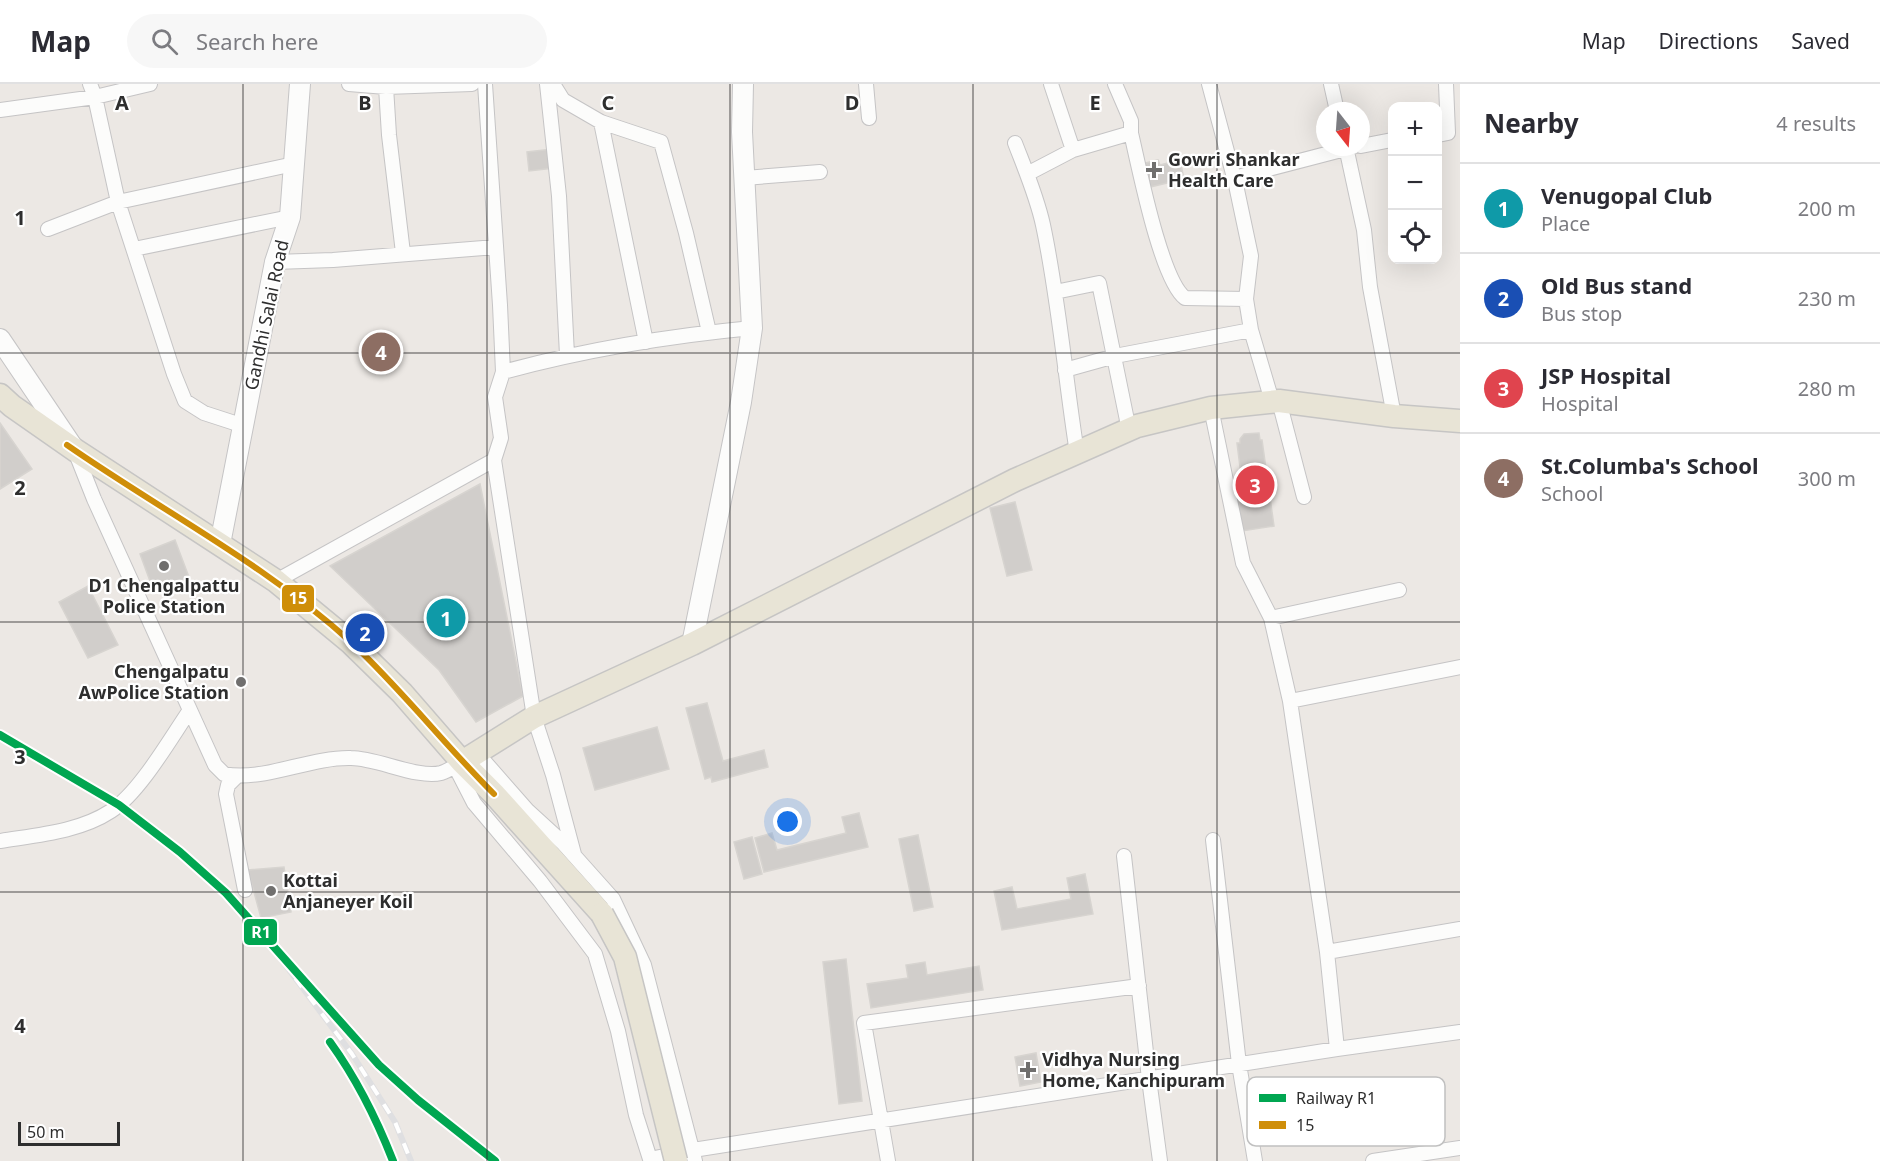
<!DOCTYPE html>
<html lang="en">
<head>
<meta charset="utf-8">
<style>
	:root { --surface:#fff; --page:#f7f7f7; --text:#2b2b33; --muted:#7c7c81; --line:#e1e1e2; --accent:#7c3aed }
	body { margin:0; font-family:"Noto Sans",sans-serif; background:var(--page); color:var(--text) }
	.controls { position:absolute; right:18px; top:18px; display:grid; overflow:hidden; border-radius:12px; box-shadow:0 6px 24px #0002 }
	.controls button { width:54px; height:54px; display:grid; place-items:center; padding:0; border:0; border-bottom:2px solid var(--line); background:var(--surface); color:var(--text); font:30px sans-serif }
	.compass { position:absolute; left:1316px; top:18px; width:54px; height:54px; border-radius:50%; background:var(--surface); box-shadow:0 6px 24px #0002; rotate:163deg }
	.scale { position:absolute; left:18px; bottom:15px; width:102px; box-sizing:border-box; padding-left:6px; border:3px solid #2e2e2e; border-top:0; font-size:16px; line-height:21px; white-space:nowrap; color:#2e2e2e; -webkit-text-stroke:4px #fff; paint-order:stroke }
	.you { position:absolute; left:788px; top:738px; width:21px; height:21px; margin:-15px; border:4px solid #fff; border-radius:50%; background:#1a73e8; box-shadow:0 0 0 9px #1a73e833 }
	.badge { display:grid; place-items:center; width:39px; height:39px; border-radius:50%; background:var(--accent); color:#fff; font-size:20px; font-weight:700 }
	.pin { position:absolute; translate:-50% -50%; border:3px solid #fff; box-shadow:0 2px 6px #0006 }
	.list { margin:0; padding:0; list-style:none }
	h2 { display:flex; justify-content:space-between; align-items:center; height:78px; margin:0; padding:0 24px; font-size:26px }
	h2 small { font-size:20px; font-weight:400; color:var(--muted) }
	.list li { display:grid; grid-template-columns:39px 1fr auto; gap:18px; align-items:center; box-sizing:border-box; height:90px; padding:0 24px; border-top:2px solid var(--line) }
	.list b { display:block; font-size:22px; white-space:nowrap }
	.list p { margin:0; font-size:20px; white-space:nowrap; color:var(--muted) }
	.list em { font-size:20px; font-style:normal; color:var(--muted) }
	.icon { flex:none; width:33px; height:33px; fill:none; stroke:currentColor; stroke-width:2; stroke-linecap:round; stroke-linejoin:round }
	.map { position:relative; flex:none; width:1460px; height:1077px; overflow:hidden }
	header { display:flex; align-items:center; gap:36px; box-sizing:border-box; height:84px; padding:0 30px; background:var(--surface); border-bottom:2px solid var(--line) }
	header strong { font-size:28px }
	nav { display:flex; gap:33px; margin-inline-start:auto; font-size:21px }
	.search { width:420px; height:54px; background:var(--page); display:flex; align-items:center; gap:15px; box-sizing:border-box; padding:0 21px; border-radius:33px; color:var(--muted); font-size:22px }
	main { display:flex }
	aside { flex:1; background:var(--surface) }
	.map>svg:first-child { display:block }
</style>
</head>
<body>
<header>
<strong>Map</strong>
<div class="search"><svg class="icon" aria-label="search" viewBox="0 0 24 24"><circle cx="10" cy="10" r="6"/><path d="M15 15l6 6"/></svg>Search here</div>
<nav><a>Map</a><a>Directions</a><a>Saved</a></nav>
</header>
<main>
<div class="map">
<svg width="1460" height="1077" viewBox="0 0 1460 1077">
	<rect width="100%" height="100%" fill="#ece8e4"/>
	<path fill="#d1cecb" stroke="#d7d4d0" stroke-width="1.5" d="M 552,65 L 554,84 L 529,87 L 527,68 Z
		M 1158,76 L 1160,81 L 1180,76 L 1184,95 L 1146,104 L 1141,80 Z
		M 0,339 L 32,385 L 0,405 Z
		M 1259,349 L 1260,356 L 1262,356 L 1274,442 L 1242,447 L 1237,408 L 1243,407 L 1237,359 L 1240,359 L 1240,355 L 1244,350 Z
		M 480,400 L 523,612 L 476,638 L 439,586 L 330,482 Z
		M 1015,418 L 1032,486 L 1007,492 L 990,424 Z
		M 175,456 L 189,493 L 154,508 L 140,470 Z
		M 88,502 L 118,561 L 88,574 L 59,518 Z
		M 707,619 L 723,677 L 764,666 L 768,683 L 712,698 L 711,693 L 705,695 L 686,624 Z
		M 657,643 L 669,685 L 595,706 L 583,664 Z
		M 859,729 L 868,763 L 764,788 L 755,754 L 772,749 L 777,766 L 846,749 L 842,733 Z
		M 918,751 L 933,823 L 914,827 L 899,755 Z
		M 752,753 L 762,790 L 744,795 L 734,758 Z
		M 284,783 L 291,828 L 261,834 L 248,786 Z
		M 1085,790 L 1093,830 L 1002,846 L 994,807 L 1012,803 L 1017,825 L 1071,815 L 1067,794 Z
		M 846,875 L 862,1017 L 839,1020 L 823,878 Z
		M 925,878 L 927,891 L 979,882 L 983,906 L 871,924 L 867,900 L 908,894 L 906,881 Z
		M 1036,969 L 1041,998 L 1020,1002 L 1015,973 Z"/>
	<g fill="none" stroke-linecap="round" stroke-linejoin="round">
		<g stroke="#c5c4c5" stroke-width="16">
			<path id="street" d="M 90,0 L 95,13 L 118,118 L 174,290 L 185,317 L 204,329 L 244,342
				M 349,0 L 386,3 L 472,0
				M 485,0 L 500,221 L 503,288
				M 547,0 L 559,112 L 567,271
				M 553,0 L 563,16 L 601,38 L 661,58 L 686,149 L 709,248
				M 866,0 L 869,34
				M 1051,0 L 1073,66
				M 1115,0 L 1131,37 L 1131,49 C 1139,83 1161,196 1185,214 L 1246,215
				M 1209,0 L 1236,101 L 1251,172 L 1246,215 L 1251,246 L 1272,317
				M 1331,0 L 1337,27
				M 386,3 L 389,51 L 403,169
				M 0,26 L 95,13 L 150,0
				M 601,38 L 646,258
				M 1438,51 L 1448,49 L 1446,0
				M 1015,59 C 1025,85 1037,113 1043,141 C 1059,216 1065,293 1077,369
				M 1361,62 L 1392,56
				M 1346,63 L 1364,146 L 1370,203 L 1394,332
				M 1027,90 L 1073,66 L 1131,49
				M 744,94 L 820,88
				M 1234,94 L 1353,63
				M 48,145 L 118,118 L 294,80
				M 134,165 L 290,133
				M 275,178 L 333,176 L 496,163
				M 1055,208 L 1099,199 L 1129,346
				M 1065,286 L 1115,272 L 1251,246
				M 1279,317 L 1304,413
				M 75,367 L 94,415 L 215,681 L 224,690 C 263,698 309,673 351,674 C 377,674 418,695 441,689 C 448,687 455,682 462,678
				M 494,376 L 534,633 L 553,691 L 574,770
				M 276,497 L 494,376 L 501,354 L 495,313 L 503,288 C 584,266 668,252 752,244
				M 1271,534 L 1399,506
				M 1290,617 L 1460,583
				M 477,669 L 528,727 L 563,759 L 613,815 L 644,881 L 695,1077
				M 455,682 L 474,719 L 540,797 L 595,870 L 618,947 L 636,1031 L 650,1075 L 693,1066 L 1337,965 L 1327,868 L 1290,617 L 1271,534 L 1243,479 L 1211,324
				M 236,693 L 228,701 L 226,710 L 245,806
				M 1213,756 L 1239,980 L 1255,1077
				M 0,757 C 37,751 79,748 111,727 C 140,708 170,655 190,626
				M 1124,772 L 1149,995 L 1160,1077
				M 1327,868 L 1460,845
				M 1337,965 L 1460,948
				M 888,1077 L 864,939 L 1139,902
				M 1373,1077 L 1460,1064"/>
		</g>
		<g stroke="#c5c4c5" stroke-width="22">
			<path id="secondary" d="M 0,255 L 72,362
				M 220,460 L 275,178 L 290,133 L 300,0
				M 692,560 L 741,318 L 752,244 L 742,48 L 743,0"/>
		</g>
		<g stroke="#c6c5c4" stroke-width="25">
			<path id="primary" d="M 0,311 L 12,322 L 75,366 L 276,497 L 350,558 L 402,609 L 462,678 L 495,711 L 602,830
				M 462,678 L 534,633 L 692,560 L 1015,396 L 1137,342 L 1211,324 L 1279,317 L 1394,332 L 1460,337"/>
		</g>
		<use href="#street" stroke="#fcfcfb" stroke-width="14"/>
		<use href="#secondary" stroke="#fcfcfb" stroke-width="20"/>
		<use href="#primary" stroke="#e8e4d6" stroke-width="22"/>
		<g stroke="#dfdfe1" stroke-width="6">
			<path id="rail" d="M 269,859 L 352,970 L 395,1038 L 411,1077"/>
		</g>
		<use href="#rail" stroke="#fff" stroke-width="4" stroke-dasharray="11" stroke-linecap="butt"/>
		<g stroke="#c6c5c4" stroke-width="25" stroke-linecap="butt">
			<path id="primary-bridge" d="M 602,830 L 625,873 L 676,1077"/>
		</g>
		<use href="#primary-bridge" stroke="#e8e4d6" stroke-width="22"/>
		<g stroke="#fff" stroke-width="10">
			<path id="bus-1" d="M 67,361 C 162,427 265,480 351,558 C 402,606 445,661 494,710"/>
		</g>
		<use href="#bus-1" stroke="#cf8e09" stroke-width="6"/>
		<g stroke="#fff" stroke-width="12">
			<path id="rail-1" d="M 0,651 L 119,721 L 180,768 L 226,809 L 379,981 L 418,1016 L 495,1077
				M 330,958 C 356,994 377,1036 393,1077"/>
		</g>
		<use href="#rail-1" stroke="#00a651" stroke-width="8"/>
	</g>
	<path fill="none" stroke="#2e2e2e" stroke-width="1.5" stroke-opacity="0.55" d="M 243,0 L 243,1077M 487,0 L 487,1077M 730,0 L 730,1077M 973,0 L 973,1077M 1217,0 L 1217,1077M 0,269 L 1460,269M 0,538 L 1460,538M 0,808 L 1460,808"/>
	<g fill="#706f6e" stroke="#fff" stroke-width="2">
		<path d="M1151 77h6v6h6v6h-6v6h-6v-6h-6v-6h6z"/>
		<circle cx="164" cy="482" r="6"/>
		<circle cx="241" cy="598" r="6"/>
		<circle cx="271" cy="807" r="6"/>
		<path d="M1025 977h6v6h6v6h-6v6h-6v-6h-6v-6h6z"/>
	</g>
	<g text-anchor="middle" stroke-width="4.5" stroke-linejoin="round" paint-order="stroke">
		<g font-size="18" font-weight="bold" fill="#2e2e2e" stroke="#fff" text-anchor="start">
			<text x="1168" y="82">Gowri Shankar<tspan x="1168" dy="21">Health Care</tspan></text>
			<text x="164" y="508" text-anchor="middle">D1 Chengalpattu<tspan x="164" dy="21">Police Station</tspan></text>
			<text x="229" y="594" text-anchor="end">Chengalpatu<tspan x="229" dy="21">AwPolice Station</tspan></text>
			<text x="283" y="803">Kottai<tspan x="283" dy="21">Anjaneyer Koil</tspan></text>
			<text x="1042" y="982">Vidhya Nursing<tspan x="1042" dy="21">Home, Kanchipuram</tspan></text>
		</g>
		<g font-size="18" fill="#2e2e2e" stroke="#fff">
			<text transform="translate(267 231) rotate(-78)" y="6">Gandhi Salai Road</text>
		</g>
	</g>
	<rect x="1247" y="993" width="198" height="69" rx="9" fill="#fff" stroke="#c0c0c0" stroke-width="1.5"/>
	<rect x="1259" y="1010" width="27" height="8" fill="#00a651"/>
	<rect x="1259" y="1037" width="27" height="8" fill="#cf8e09"/>
	<g font-size="16" fill="#2e2e2e">
		<text x="1296" y="1020">Railway R1</text>
		<text x="1296" y="1047">15</text>
	</g>
	<g font-size="20" text-anchor="middle" font-weight="bold" fill="#2e2e2e" stroke="#fff" stroke-width="4.5" stroke-linejoin="round" paint-order="stroke">
		<text x="122" y="26">A</text>
		<text x="365" y="26">B</text>
		<text x="608" y="26">C</text>
		<text x="852" y="26">D</text>
		<text x="1095" y="26">E</text>
		<text x="20" y="141">1</text>
		<text x="20" y="411">2</text>
		<text x="20" y="680">3</text>
		<text x="20" y="949">4</text>
	</g>
	<g stroke="#fff" stroke-width="2">
		<rect x="281" y="500" width="34" height="29" rx="6" fill="#cf8e09"/>
		<rect x="243" y="834" width="35" height="28" rx="6" fill="#00a651"/>
	</g>
	<g font-size="16" text-anchor="middle" font-weight="bold" fill="#fff">
		<text x="298" y="520">15</text>
		<text x="261" y="854">R1</text>
	</g>
</svg>
<div class="controls">
<button>+</button>
<button>−</button>
<button><svg class="icon" aria-label="locate" viewBox="0 0 24 24"><circle cx="12" cy="12" r="6"/><path d="M12 2v4M12 18v4M2 12h4M18 12h4"/></svg></button>
</div>
<svg class="compass" viewBox="-18 -18 36 36"><path d="M0-13l5 13h-10z" fill="#e53935"/><path d="M0 13l5-13h-10z" fill="#7c7c81"/></svg>
<div class="scale">50 m</div>
<div class="you"></div>
<div class="pin badge" style="left:446px;top:534px;background:#0f9aa8">1</div>
<div class="pin badge" style="left:365px;top:549px;background:#1a4fb4">2</div>
<div class="pin badge" style="left:1255px;top:401px;background:#e0444e">3</div>
<div class="pin badge" style="left:381px;top:268px;background:#8d6e63">4</div>
</div>
<aside>
<h2>Nearby<small>4 results</small></h2>
<ul class="list">
<li><span class="badge" style="background:#0f9aa8">1</span><div><b>Venugopal Club</b><p>Place</p></div><em>200 m</em></li>
<li><span class="badge" style="background:#1a4fb4">2</span><div><b>Old Bus stand</b><p>Bus stop</p></div><em>230 m</em></li>
<li><span class="badge" style="background:#e0444e">3</span><div><b>JSP Hospital</b><p>Hospital</p></div><em>280 m</em></li>
<li><span class="badge" style="background:#8d6e63">4</span><div><b>St.Columba's School</b><p>School</p></div><em>300 m</em></li>
</ul>
</aside>
</main>
</body>
</html>
